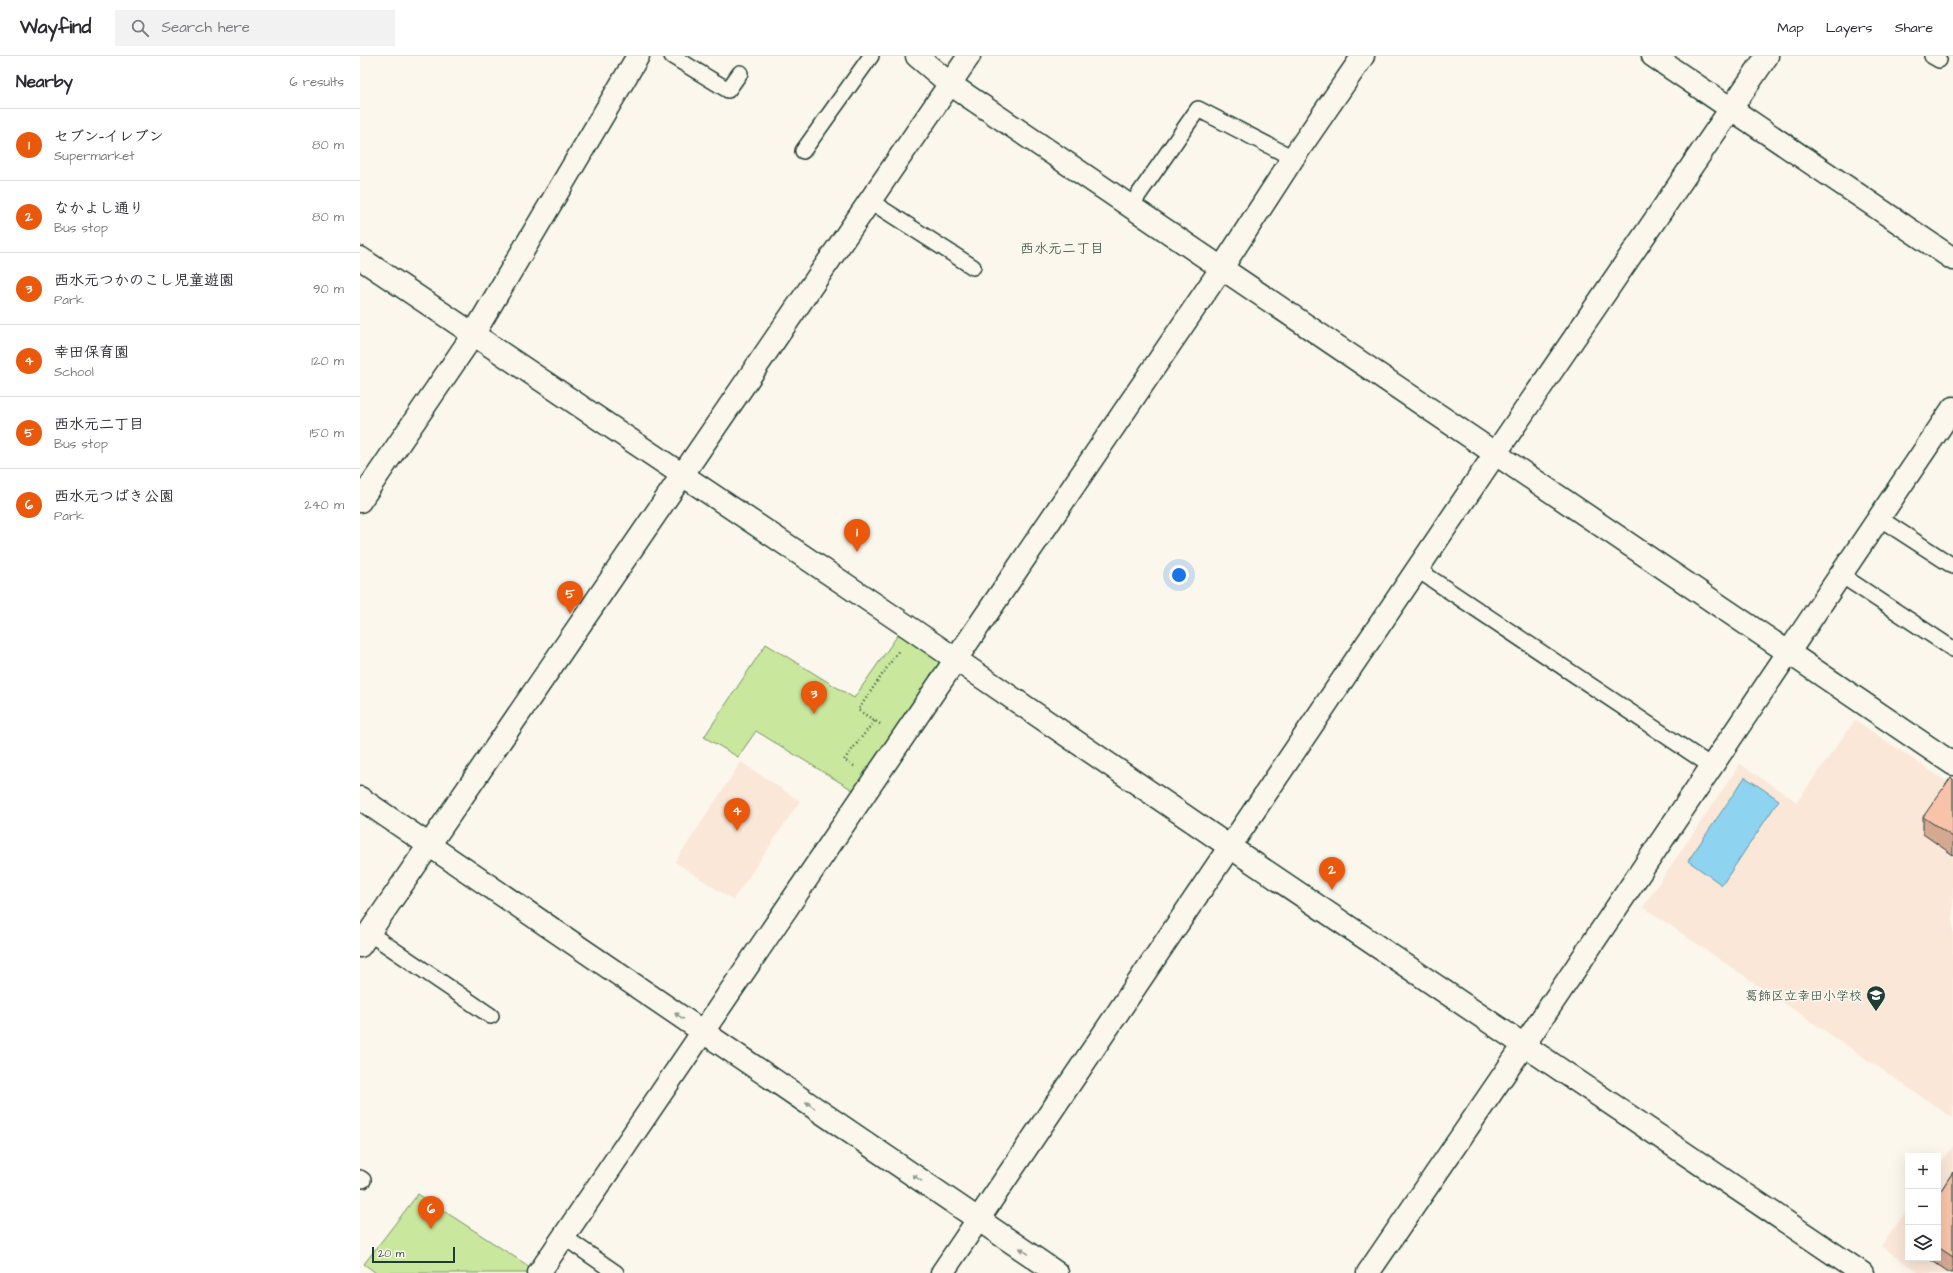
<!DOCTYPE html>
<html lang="en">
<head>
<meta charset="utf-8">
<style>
	:root { --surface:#fff; --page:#f2f2f3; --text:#2b2b33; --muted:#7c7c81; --line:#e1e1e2; --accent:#ea580c }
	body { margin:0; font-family:"Architects Daughter","Klee One",sans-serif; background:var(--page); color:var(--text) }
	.controls { position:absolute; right:12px; bottom:12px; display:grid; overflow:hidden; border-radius:0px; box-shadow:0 4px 16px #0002 }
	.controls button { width:36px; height:36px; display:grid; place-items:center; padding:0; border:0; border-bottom:1px solid var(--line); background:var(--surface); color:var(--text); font:20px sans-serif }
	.scale { position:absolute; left:12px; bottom:10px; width:83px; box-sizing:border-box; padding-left:4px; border:2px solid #1f3d34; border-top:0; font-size:11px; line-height:14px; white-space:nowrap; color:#1f3d34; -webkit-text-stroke:3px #fbf7ec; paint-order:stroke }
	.you { position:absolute; left:819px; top:519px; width:14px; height:14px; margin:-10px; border:3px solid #fff; border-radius:50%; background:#1a73e8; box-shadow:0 0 0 6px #1a73e833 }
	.badge { display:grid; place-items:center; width:26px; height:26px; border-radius:50%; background:var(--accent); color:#fff; font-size:13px; font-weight:700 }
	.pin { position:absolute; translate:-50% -33px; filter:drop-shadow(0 1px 2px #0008) }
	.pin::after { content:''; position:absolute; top:21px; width:14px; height:12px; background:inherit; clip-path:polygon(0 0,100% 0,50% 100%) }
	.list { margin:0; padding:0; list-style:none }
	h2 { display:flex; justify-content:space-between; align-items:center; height:52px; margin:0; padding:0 16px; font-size:17px }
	h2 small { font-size:13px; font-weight:400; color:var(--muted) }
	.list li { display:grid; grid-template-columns:26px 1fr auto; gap:12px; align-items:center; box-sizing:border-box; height:72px; padding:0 16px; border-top:1px solid var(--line) }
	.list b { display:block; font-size:15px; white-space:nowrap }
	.list p { margin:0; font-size:13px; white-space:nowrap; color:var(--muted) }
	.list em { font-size:13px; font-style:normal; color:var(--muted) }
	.icon { flex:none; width:22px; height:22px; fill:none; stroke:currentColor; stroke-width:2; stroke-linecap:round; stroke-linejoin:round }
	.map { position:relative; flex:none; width:1593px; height:1217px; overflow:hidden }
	header { display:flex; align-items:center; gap:24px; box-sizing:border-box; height:56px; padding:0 20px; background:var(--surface); border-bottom:1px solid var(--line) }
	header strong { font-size:19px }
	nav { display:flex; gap:22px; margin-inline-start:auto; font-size:14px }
	.search { width:280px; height:36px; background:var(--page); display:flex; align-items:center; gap:10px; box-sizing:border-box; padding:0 14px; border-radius:0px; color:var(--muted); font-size:15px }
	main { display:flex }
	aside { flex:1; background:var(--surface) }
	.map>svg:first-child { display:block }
</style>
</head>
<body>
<header>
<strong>Wayfind</strong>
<div class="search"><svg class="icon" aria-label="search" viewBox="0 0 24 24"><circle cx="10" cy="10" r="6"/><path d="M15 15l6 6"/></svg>Search here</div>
<nav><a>Map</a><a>Layers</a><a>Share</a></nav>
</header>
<main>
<aside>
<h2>Nearby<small>6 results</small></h2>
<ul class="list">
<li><span class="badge">1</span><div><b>セブン-イレブン</b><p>Supermarket</p></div><em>80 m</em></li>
<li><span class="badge">2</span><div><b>なかよし通り</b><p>Bus stop</p></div><em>80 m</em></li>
<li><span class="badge">3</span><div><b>西水元つかのこし児童遊園</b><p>Park</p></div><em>90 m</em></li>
<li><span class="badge">4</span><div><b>幸田保育園</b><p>School</p></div><em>120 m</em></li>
<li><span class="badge">5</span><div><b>西水元二丁目</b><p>Bus stop</p></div><em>150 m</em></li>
<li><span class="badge">6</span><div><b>西水元つばき公園</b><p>Park</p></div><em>240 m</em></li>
</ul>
</aside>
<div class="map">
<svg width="1593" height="1217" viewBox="0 0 1593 1217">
	<rect width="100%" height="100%" fill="#fbf7ec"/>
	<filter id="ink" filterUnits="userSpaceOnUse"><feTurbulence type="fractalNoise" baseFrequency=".025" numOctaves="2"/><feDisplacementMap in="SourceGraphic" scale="8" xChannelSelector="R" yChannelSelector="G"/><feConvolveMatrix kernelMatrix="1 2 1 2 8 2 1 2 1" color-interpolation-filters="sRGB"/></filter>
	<g filter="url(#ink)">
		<path fill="#fae7d8" d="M 1495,664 L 1593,730 L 1593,1062 L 1283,851 L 1380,708 L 1437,746 Z
			M 381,706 L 440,745 L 373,844 L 315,806 Z
			M 1593,1090 L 1593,1217 L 1559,1217 L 1521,1190 L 1548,1153 L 1548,1202 L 1578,1202 L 1578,1111 Z"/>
		<path fill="#cae79e" stroke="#749269" d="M 540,576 L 584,606 L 496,736 L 396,675 L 378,701 L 344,681 L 406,588 L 494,642 Z
			M 58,1138 L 170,1211 L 166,1217 L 16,1217 L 4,1208 Z"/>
		<path fill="#8ed3f0" stroke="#6297a5" d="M 1385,721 L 1419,744 L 1362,829 L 1328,805 Z"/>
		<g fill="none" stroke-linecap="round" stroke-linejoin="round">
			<g stroke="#1f3d34" stroke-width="18">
				<path id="service" d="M 312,0 L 368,34 L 380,17
					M 1572,0 L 1579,4
					M 443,95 L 511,0
					M 510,145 L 613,211
					M 770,151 L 838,53 L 933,102
					M 1519,462 L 1593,510
					M 1058,514 L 1351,710
					M 1481,519 L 1593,593
					M 9,877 L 131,960
					M 0,1122 L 3,1124
					M 204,1181 L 256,1217"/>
			</g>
			<g stroke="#1f3d34" stroke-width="25">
				<path id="minor" d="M 557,0 L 590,28 L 1593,708
					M 1293,0 L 1593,203
					M 0,445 L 113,279 L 278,0
					M 0,742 L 697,1217
					M 0,890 L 609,0
					M 179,1217 L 861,213 L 933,102 L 1003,0
					M 582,1217 L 1135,398 L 1407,0
					M 1008,1217 L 1164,989 L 1593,352"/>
			</g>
			<g stroke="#1f3d34" stroke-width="25">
				<path id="tertiary" d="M 0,202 L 553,574 L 870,791 L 1502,1217"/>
			</g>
			<path stroke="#1f3d34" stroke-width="2.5" stroke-dasharray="1 3" stroke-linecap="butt" d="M 520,668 L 498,654 L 539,594
				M 494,710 L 484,704 L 515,664"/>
			<use href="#service" stroke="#fbf7ec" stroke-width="15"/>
			<use href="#minor" stroke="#fbf7ec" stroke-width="22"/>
			<use href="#tertiary" stroke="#fbf7ec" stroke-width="22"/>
		</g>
		<path fill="#d5a891" stroke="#1f3d34" d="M 1593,723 L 1593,799 L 1563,778 L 1563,761 Z
			M 1593,1116 L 1593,1217 L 1590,1217 L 1568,1202 L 1578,1202 L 1578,1139 Z"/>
		<path fill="#f8c3a9" stroke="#1f3d34" d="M 1591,721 L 1593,723 L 1593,781 L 1563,761 Z
			M 1593,1116 L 1593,1201 L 1578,1191 L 1578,1139 Z"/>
		<defs><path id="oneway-solid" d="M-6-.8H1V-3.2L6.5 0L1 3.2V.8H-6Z"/></defs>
		<g fill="#8d9a90">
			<use href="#oneway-solid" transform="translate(319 960) rotate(-146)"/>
			<use href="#oneway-solid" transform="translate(450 1049) rotate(-146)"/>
			<use href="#oneway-solid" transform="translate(557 1122) rotate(-146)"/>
			<use href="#oneway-solid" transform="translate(664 1195) rotate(-146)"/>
		</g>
	</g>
	<defs>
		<g id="school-pin" transform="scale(1)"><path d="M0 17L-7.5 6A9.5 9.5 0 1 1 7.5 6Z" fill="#1f3d34" stroke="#fbf7ec"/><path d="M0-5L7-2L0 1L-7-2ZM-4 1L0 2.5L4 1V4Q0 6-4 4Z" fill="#fff"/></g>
	</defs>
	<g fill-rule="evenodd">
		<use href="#school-pin" x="1516" y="939"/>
	</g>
	<g text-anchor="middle" stroke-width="3.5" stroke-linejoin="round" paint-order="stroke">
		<g font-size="13" fill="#1f3d34" stroke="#fbf7ec" text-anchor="end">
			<text x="1502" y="944">葛飾区立幸田小学校</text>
		</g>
		<g font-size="14" fill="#1f3d34" stroke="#fbf7ec">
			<text x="702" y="197">西水元二丁目</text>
		</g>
	</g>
</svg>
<div class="controls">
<button>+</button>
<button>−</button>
<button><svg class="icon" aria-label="layers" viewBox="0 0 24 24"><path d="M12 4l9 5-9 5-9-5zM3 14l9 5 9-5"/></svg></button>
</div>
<div class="scale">20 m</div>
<div class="you"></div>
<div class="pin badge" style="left:497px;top:496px">1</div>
<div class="pin badge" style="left:972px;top:834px">2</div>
<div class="pin badge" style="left:454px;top:658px">3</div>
<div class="pin badge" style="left:377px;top:775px">4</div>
<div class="pin badge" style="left:210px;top:558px">5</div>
<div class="pin badge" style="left:71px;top:1173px">6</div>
</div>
</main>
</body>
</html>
